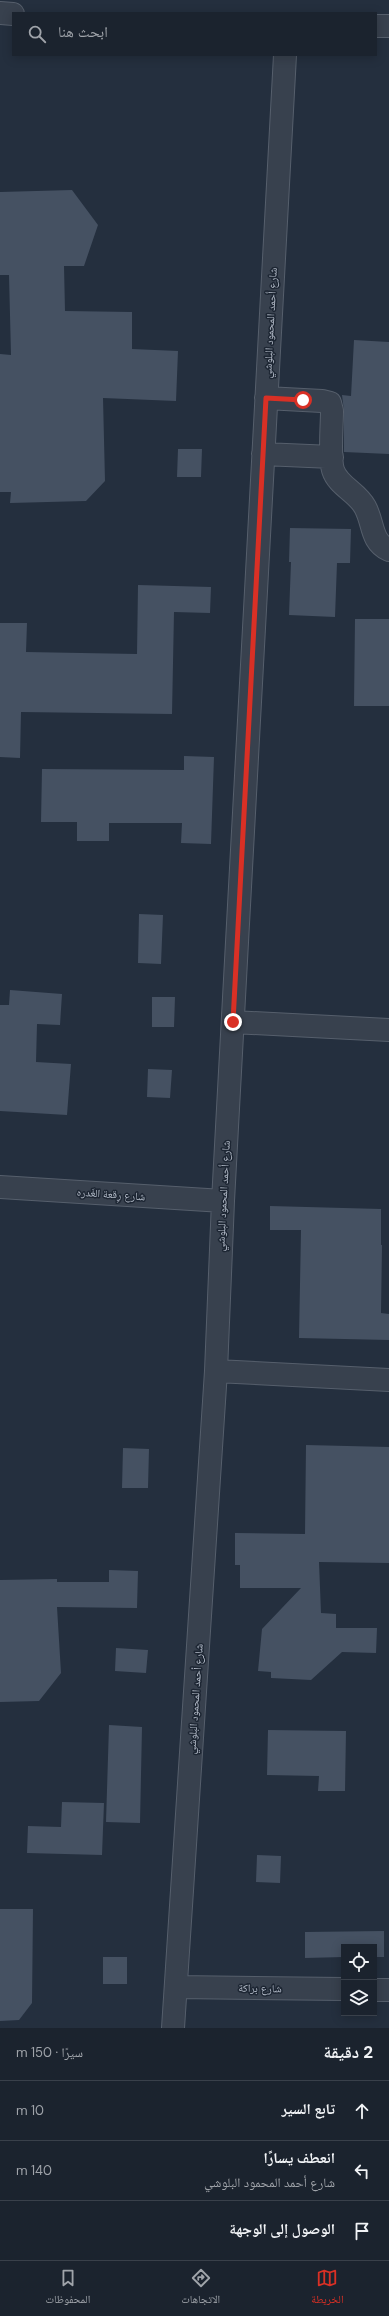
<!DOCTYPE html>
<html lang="ar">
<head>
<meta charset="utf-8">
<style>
	:root { --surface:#1b232e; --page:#242b36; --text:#f1f3f6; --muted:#a0a4aa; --line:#39404a; --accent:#d93025 }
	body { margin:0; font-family:"DM Sans","Noto Naskh Arabic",sans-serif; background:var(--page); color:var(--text); direction:rtl }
	.controls { position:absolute; right:12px; bottom:12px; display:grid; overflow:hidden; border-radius:0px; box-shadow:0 2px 10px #0003 }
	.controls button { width:36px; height:36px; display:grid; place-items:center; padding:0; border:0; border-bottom:1px solid var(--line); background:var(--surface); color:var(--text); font:20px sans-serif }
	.stop { position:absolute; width:12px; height:12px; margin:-9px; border:3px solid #d93025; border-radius:50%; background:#fff }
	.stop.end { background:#d93025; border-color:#fff; box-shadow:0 1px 4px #0008 }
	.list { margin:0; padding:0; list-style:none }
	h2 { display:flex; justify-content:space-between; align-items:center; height:52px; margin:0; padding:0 16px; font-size:17px }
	h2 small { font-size:13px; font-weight:400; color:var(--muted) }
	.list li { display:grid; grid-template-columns:26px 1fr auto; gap:12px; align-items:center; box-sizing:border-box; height:60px; padding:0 16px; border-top:1px solid var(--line) }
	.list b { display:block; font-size:15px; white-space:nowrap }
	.list p { margin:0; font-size:13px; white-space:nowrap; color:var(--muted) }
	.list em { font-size:13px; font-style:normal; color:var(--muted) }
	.icon { flex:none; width:22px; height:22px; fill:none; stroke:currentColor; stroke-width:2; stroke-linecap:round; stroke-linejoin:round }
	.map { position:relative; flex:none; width:389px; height:2028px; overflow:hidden; direction:ltr }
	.search { position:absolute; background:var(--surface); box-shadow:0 2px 10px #0003; left:12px; right:12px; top:12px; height:44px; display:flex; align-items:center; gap:10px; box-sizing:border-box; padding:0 14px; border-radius:0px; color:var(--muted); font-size:15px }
	.sheet { height:232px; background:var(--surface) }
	nav { display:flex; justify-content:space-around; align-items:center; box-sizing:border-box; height:56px; border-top:1px solid var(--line); background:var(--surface); font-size:11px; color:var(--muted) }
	nav a { display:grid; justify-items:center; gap:2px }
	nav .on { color:var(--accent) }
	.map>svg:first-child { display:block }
</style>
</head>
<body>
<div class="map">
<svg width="389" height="2028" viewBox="0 0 389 2028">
	<rect width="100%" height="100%" fill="#242f3e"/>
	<path fill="#455162" d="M 72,190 L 98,225 L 84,266 L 64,266 L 65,311 L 132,312 L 132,349 L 178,351 L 176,401 L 103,398 L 105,481 L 86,501 L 10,503 L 11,492 L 0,492 L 0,354 L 11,355 L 9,275 L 0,275 L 0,192 Z
		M 354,340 L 389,342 L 389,454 L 344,452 L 344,411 L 342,395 L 351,396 Z
		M 178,449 L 202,449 L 201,477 L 177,477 Z
		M 290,528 L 351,529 L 350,563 L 337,563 L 335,617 L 289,615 L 291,562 L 289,562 Z
		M 138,585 L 211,587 L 210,613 L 174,612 L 172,714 L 21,712 L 20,758 L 0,757 L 0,623 L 27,623 L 26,652 L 137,654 Z
		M 355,619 L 389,619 L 389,706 L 354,706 Z
		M 184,756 L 214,757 L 211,844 L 181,843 L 182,823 L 109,823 L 109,841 L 77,841 L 77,822 L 41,822 L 42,769 L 184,770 Z
		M 139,914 L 163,915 L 161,964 L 138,963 Z
		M 10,990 L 62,994 L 60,1025 L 37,1024 L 36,1062 L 71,1064 L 67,1115 L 0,1111 L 0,1005 L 9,1005 Z
		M 152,997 L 175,997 L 174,1027 L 152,1027 Z
		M 148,1069 L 172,1070 L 170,1098 L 147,1097 Z
		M 270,1206 L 381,1209 L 381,1245 L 382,1245 L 381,1313 L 389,1314 L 389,1340 L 299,1338 L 301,1230 L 270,1230 Z
		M 306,1445 L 389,1447 L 389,1563 L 319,1562 L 321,1613 L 336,1614 L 336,1628 L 377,1628 L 376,1653 L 342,1652 L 311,1680 L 271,1678 L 271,1672 L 258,1671 L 262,1629 L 301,1588 L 240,1588 L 240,1565 L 235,1565 L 235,1533 L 305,1534 Z
		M 123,1448 L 149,1449 L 148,1488 L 122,1488 Z
		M 109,1570 L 138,1571 L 137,1608 L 57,1607 L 61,1673 L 39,1701 L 0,1702 L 0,1580 L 57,1579 L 57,1582 L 109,1582 Z
		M 116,1648 L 148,1650 L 146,1673 L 115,1671 Z
		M 109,1725 L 142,1727 L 140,1823 L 106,1822 Z
		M 268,1730 L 346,1731 L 345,1791 L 318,1791 L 319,1776 L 267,1775 Z
		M 62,1802 L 104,1803 L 102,1855 L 27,1853 L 28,1826 L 61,1827 Z
		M 257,1855 L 281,1856 L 280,1883 L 256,1882 Z
		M 0,1909 L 33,1909 L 32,2003 L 19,2020 L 0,2021 Z
		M 384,1931 L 384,1957 L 374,1957 L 374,1947 L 344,1947 L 344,1957 L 305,1958 L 305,1932 Z
		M 103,1957 L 127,1957 L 127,1984 L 103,1984 Z"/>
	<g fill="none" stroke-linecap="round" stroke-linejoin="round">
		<g stroke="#565f6c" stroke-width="24">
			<path id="minor" d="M 0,13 L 13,14
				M 376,26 L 389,26
				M 266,398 L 322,401 L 330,403 L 332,411 C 332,426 329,457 333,470 C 338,486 357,492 365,507 C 374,523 370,541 389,550
				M 263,454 L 332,457
				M 233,1022 L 389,1030
				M 0,1187 L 223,1201
				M 216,1371 L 389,1380
				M 176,1987 L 344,1989
				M 374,1990 L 389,1990
				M 173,2028 L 216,1371 L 223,1201 L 285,55"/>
		</g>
		<use href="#minor" stroke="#38414e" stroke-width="22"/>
	</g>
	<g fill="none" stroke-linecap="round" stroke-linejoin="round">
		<path stroke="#d93025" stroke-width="5" d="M 233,1022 L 266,398 L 303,400"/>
	</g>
	<g text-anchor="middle" stroke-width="3" stroke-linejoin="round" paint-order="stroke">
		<g font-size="11" fill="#b4bcc9" stroke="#1d2633">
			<text transform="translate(270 323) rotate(-87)" y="4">شارع أحمد المحمود البلوشي</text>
			<text transform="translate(111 1194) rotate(4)" y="4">شارع رِقعة الغَدره</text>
			<text transform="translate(223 1196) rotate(-87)" y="4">شارع أحمد المحمود البلوشي</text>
			<text transform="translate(195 1699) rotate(-86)" y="4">شارع أحمد المحمود البلوشي</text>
			<text transform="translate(260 1988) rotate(1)" y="4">شارع براكة</text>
		</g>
	</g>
</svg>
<div class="controls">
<button><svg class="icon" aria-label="locate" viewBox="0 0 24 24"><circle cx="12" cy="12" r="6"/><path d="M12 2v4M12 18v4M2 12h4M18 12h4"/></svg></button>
<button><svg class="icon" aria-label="layers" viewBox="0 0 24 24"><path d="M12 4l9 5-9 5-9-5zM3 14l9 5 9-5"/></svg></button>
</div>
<div class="stop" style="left:303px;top:400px"></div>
<div class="stop end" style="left:233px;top:1022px"></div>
<div class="search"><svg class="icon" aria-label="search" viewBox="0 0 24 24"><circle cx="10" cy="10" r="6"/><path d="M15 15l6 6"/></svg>ابحث هنا</div>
</div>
<section class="sheet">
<h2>2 دقيقة<small>سيرًا · 150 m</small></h2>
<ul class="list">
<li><svg class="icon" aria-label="ahead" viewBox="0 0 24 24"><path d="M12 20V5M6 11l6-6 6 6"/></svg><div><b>تابع السير</b></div><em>10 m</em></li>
<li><svg class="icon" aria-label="left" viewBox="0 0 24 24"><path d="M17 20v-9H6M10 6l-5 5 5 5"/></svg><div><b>انعطف يسارًا</b><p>شارع أحمد المحمود البلوشي</p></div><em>140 m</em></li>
<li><svg class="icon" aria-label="arrive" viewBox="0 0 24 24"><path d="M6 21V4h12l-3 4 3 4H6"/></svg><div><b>الوصول إلى الوجهة</b></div></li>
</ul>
</section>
<nav>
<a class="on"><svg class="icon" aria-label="map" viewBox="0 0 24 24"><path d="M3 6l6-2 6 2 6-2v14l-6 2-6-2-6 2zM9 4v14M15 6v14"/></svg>الخريطة</a>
<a><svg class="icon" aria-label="directions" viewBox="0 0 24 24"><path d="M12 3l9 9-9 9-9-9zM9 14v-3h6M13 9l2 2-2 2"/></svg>الاتجاهات</a>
<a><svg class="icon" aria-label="saved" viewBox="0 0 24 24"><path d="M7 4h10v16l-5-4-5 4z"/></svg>المحفوظات</a>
</nav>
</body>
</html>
